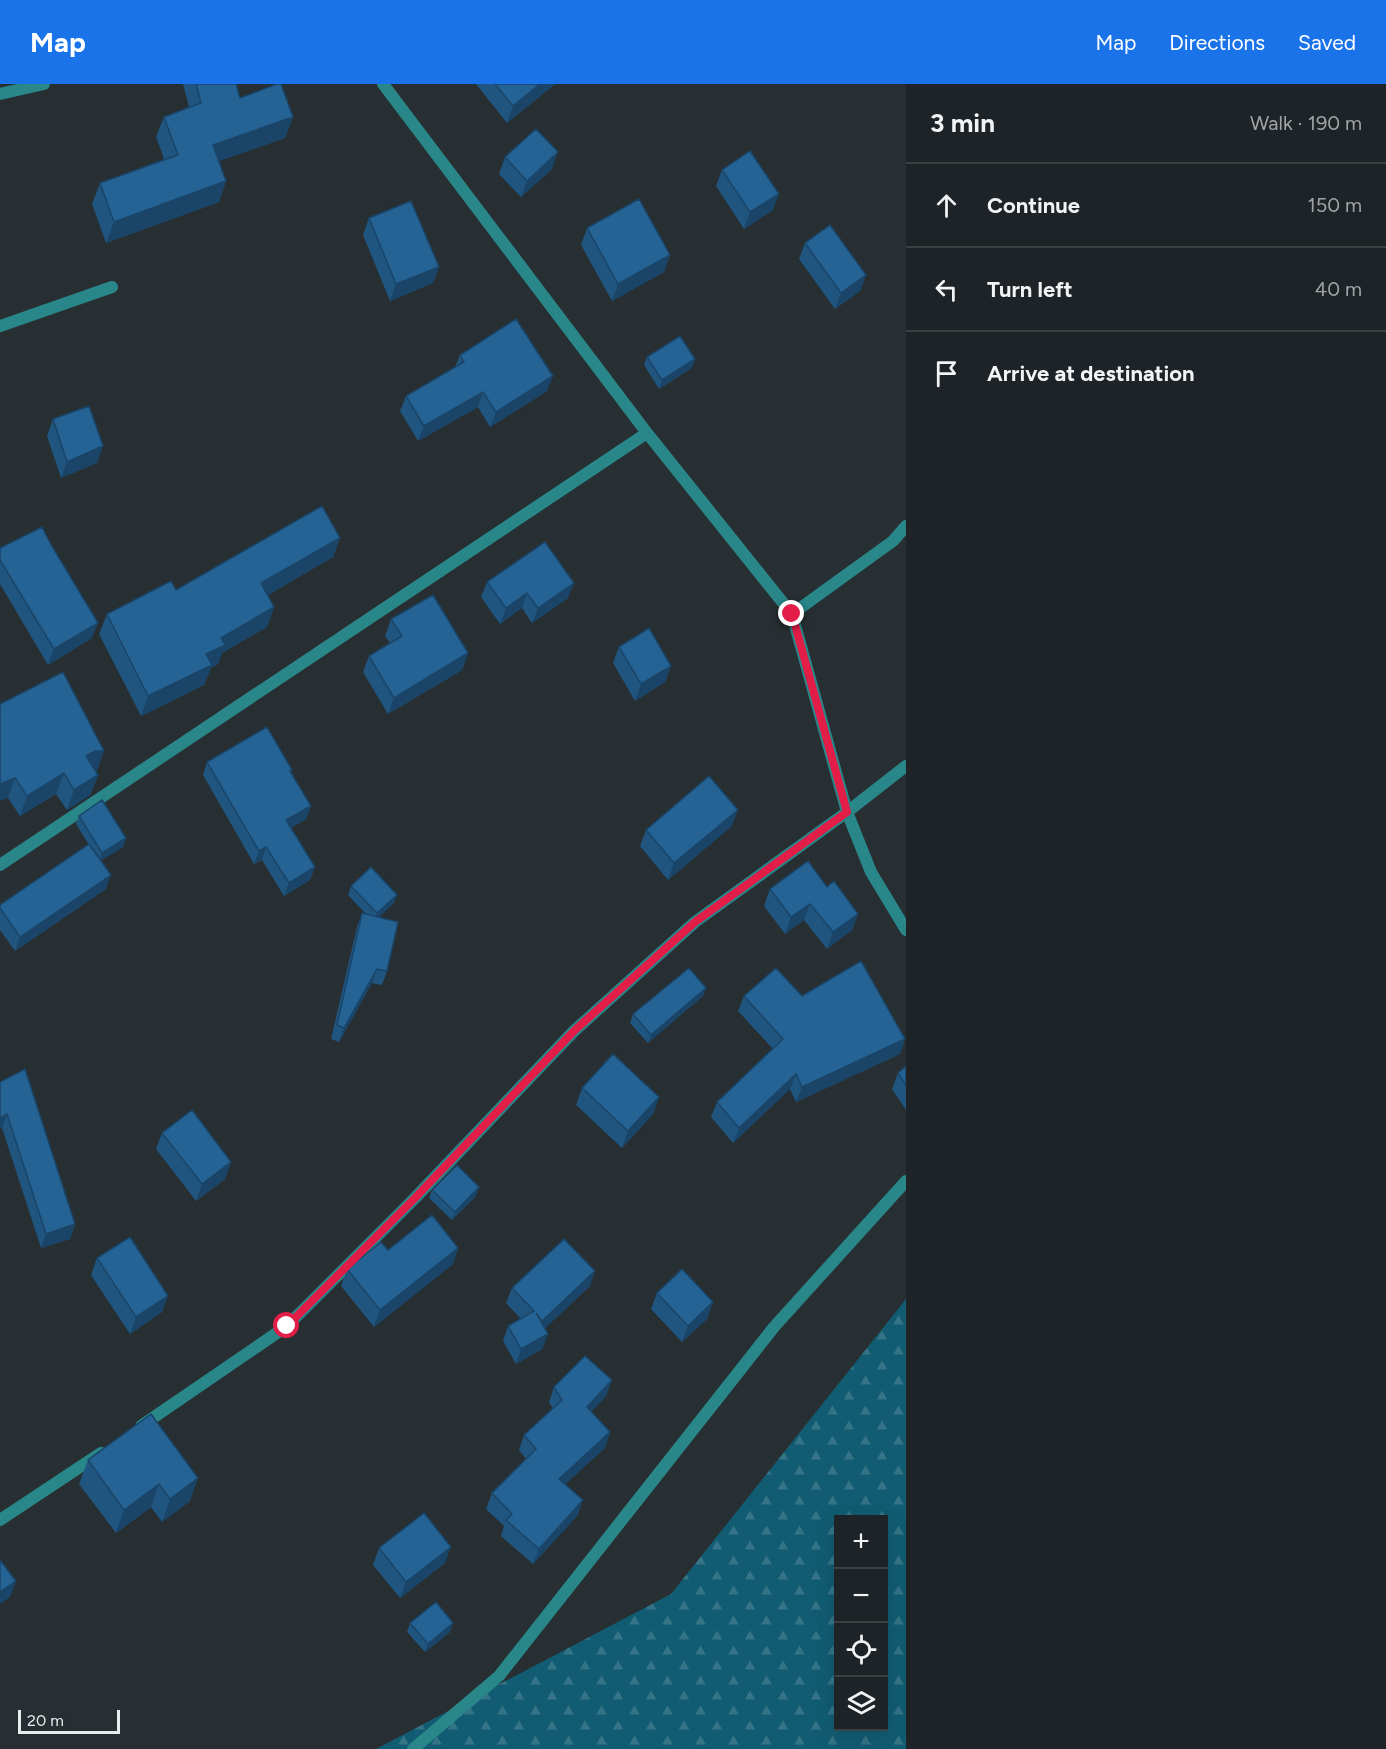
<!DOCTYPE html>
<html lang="en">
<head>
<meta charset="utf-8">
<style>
	:root { --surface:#1d2326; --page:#252b2e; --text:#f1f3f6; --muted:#a0a4a7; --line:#3b4043; --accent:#1a73e8 }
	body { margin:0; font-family:Figtree,sans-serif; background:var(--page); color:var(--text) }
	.controls { position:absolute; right:18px; bottom:18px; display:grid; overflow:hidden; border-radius:0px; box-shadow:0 6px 24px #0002 }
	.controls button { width:54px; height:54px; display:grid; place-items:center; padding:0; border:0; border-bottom:2px solid var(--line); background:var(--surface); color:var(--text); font:30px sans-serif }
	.scale { position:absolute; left:18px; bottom:15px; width:102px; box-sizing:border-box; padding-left:6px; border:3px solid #e7ecee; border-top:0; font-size:16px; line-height:21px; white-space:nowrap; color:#e7ecee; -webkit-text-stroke:4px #272f32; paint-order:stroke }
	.stop { position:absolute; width:18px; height:18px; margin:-14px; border:4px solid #e11d48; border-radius:50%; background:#fff }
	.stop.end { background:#e11d48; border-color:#fff; box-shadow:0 2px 6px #0008 }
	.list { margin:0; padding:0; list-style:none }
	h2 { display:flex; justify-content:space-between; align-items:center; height:78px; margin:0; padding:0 24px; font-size:26px }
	h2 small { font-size:20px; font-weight:400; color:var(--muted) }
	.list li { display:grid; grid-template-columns:39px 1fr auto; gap:18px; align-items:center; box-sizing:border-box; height:84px; padding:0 24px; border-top:2px solid var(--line) }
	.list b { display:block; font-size:22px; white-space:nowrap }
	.list em { font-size:20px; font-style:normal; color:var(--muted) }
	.icon { flex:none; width:33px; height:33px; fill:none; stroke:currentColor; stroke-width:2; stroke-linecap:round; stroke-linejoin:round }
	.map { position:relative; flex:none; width:906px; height:1665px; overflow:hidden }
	header { display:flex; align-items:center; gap:36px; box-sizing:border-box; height:84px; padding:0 30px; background:var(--accent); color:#fff }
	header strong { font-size:28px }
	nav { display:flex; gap:33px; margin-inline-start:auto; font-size:21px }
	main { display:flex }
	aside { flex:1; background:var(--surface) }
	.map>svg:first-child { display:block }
</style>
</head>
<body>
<header>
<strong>Map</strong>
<nav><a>Map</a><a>Directions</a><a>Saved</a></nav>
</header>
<main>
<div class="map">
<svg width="906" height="1665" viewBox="0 0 906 1665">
	<defs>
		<pattern id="forest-firs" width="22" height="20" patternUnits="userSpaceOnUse" patternTransform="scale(1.5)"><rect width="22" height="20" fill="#115c72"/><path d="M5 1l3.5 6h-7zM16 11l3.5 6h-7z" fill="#347486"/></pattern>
	</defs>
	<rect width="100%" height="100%" fill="#272f32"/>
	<path fill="url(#forest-firs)" fill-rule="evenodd" d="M 906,1215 L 906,1665 L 376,1665 L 671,1510 ZM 838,1436 L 884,1436 L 884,1642 L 838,1642 Z"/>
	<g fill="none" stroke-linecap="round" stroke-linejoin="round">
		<path stroke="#298689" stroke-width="12" d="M 383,0 L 647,349 L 792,530 L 847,728 L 871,788 L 906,846
			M 0,10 L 44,0
			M 0,242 L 112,203
			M 792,530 L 893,457 L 906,442
			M 0,781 L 647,349
			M 141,1342 L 287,1242 L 415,1114 L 574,947 L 695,838 L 847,728 L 906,682
			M 0,1436 L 101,1369
			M 413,1665 L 499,1592 L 774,1243 L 906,1097"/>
	</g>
	<path fill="#20557f" d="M 183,0 L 236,0 L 240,14 L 293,33 L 285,54 L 219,77 L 226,97 L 219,118 L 106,159 L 92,120 L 100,99 L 164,75 L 156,53 L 164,33 L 189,23 Z
		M 476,0 L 555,0 L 507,39 Z
		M 505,73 L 552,85 L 521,113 L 499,90 Z
		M 722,86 L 773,126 L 744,145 L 716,102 Z
		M 369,134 L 439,183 L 433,199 L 390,217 L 363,151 Z
		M 587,144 L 670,171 L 664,188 L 612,217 L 581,161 Z
		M 805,159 L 866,191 L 860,207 L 835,225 L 799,175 Z
		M 460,271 L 547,307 L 490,343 L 478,323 L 418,357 L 400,327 L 406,312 L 455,283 Z
		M 647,273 L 692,284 L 659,305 L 644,281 Z
		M 53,335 L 97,379 L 61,394 L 47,352 Z
		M 340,454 L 333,473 L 268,511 L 274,523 L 267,543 L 222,569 L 218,580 L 211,584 L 204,601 L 141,632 L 99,550 L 107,530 L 176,506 Z
		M 0,464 L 92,554 L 48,581 L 0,500 Z
		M 487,498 L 568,514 L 532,539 L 522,524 L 500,540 L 481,513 Z
		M 391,535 L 468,569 L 462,586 L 388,630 L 363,588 L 369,572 L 390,559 L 385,552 Z
		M 619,563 L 671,582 L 665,598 L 635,617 L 613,579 Z
		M 0,620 L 97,687 L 95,687 L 98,691 L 90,711 L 67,726 L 56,710 L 20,732 L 8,714 Z
		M 207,678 L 292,686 L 291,689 L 311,722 L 306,735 L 291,744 L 315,783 L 310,796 L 284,812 L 262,776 L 254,780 L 203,691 Z
		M 79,732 L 126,754 L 123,763 L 101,776 L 106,805 L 15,867 L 0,846 L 0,821 L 89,761 L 76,740 Z
		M 732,742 L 668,796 L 640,762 L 646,746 Z
		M 351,802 L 394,819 L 379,833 L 387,887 L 382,901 L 372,899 L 339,958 L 331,955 L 357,843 L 362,829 L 367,831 L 348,811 Z
		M 827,803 L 858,830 L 852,846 L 827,865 L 804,836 L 785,850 L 764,822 L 770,805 Z
		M 706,904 L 703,912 L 648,959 L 630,939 L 633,930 Z
		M 744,912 L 802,912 L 905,955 L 900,970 L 796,1018 L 790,1005 L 733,1059 L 711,1033 L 717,1018 L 773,965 L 738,927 Z
		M 906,982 L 906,1026 L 892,1005 L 898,989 Z
		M 0,998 L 75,1140 L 70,1155 L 41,1164 L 2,1044 Z
		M 582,1004 L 659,1013 L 653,1030 L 622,1064 L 576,1021 Z
		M 162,1049 L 231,1078 L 225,1095 L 196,1117 L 156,1065 Z
		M 432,1106 L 476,1112 L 452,1136 L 429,1114 Z
		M 458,1164 L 453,1180 L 374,1243 L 341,1202 L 347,1185 L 388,1166 Z
		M 97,1174 L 162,1228 L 130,1250 L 91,1191 Z
		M 590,1202 L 544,1245 L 548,1250 L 542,1265 L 516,1280 L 503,1257 L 508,1242 L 521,1235 L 506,1219 L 512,1204 Z
		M 657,1209 L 713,1218 L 707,1235 L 682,1258 L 651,1225 Z
		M 612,1296 L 606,1312 L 591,1328 L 610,1348 L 605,1364 L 565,1400 L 578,1431 L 533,1480 L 501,1452 L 504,1442 L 486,1425 L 492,1409 L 526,1375 L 519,1366 L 524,1351 L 553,1325 L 549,1318 L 554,1303 Z
		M 151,1330 L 190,1417 L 162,1438 L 151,1423 L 116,1449 L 79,1400 L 88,1376 Z
		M 379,1464 L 445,1479 L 400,1514 L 373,1481 Z
		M 410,1539 L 453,1539 L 450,1548 L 425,1568 L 407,1548 Z"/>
	<path fill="#1a4568" d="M 540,0 L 555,0 L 507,39 L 513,22 Z
		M 293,33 L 285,54 L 205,82 L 213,61 Z
		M 558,68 L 552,85 L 521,113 L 527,97 Z
		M 226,97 L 219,118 L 106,159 L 114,138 Z
		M 779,110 L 773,126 L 744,145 L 750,128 Z
		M 670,171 L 664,188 L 612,217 L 618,200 Z
		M 439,183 L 433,199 L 390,217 L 396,200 Z
		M 866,191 L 860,207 L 835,225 L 841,209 Z
		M 695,275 L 692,284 L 659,305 L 662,296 Z
		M 553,292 L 547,307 L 490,343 L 496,328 Z
		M 483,308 L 478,323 L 418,357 L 424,342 Z
		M 103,362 L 97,379 L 61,394 L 67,378 Z
		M 340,454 L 333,473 L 254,519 L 261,499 Z
		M 574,499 L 568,514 L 532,539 L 538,524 Z
		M 527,509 L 522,524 L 500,540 L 506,524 Z
		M 274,523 L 267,543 L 222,569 L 218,580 L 211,584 L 204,601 L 141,632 L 148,612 L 206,570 L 221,554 Z
		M 98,539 L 92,554 L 48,581 L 54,565 Z
		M 468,569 L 462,586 L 388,630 L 394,614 Z
		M 671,582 L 665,598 L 635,617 L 641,600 Z
		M 95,667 L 104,667 L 97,687 L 88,687 L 86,672 Z
		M 64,689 L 56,710 L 20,732 L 27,712 Z
		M 98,691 L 90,711 L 67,726 L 74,706 Z
		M 15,694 L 8,714 L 0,717 L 0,700 Z
		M 311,722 L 306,735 L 282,749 L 286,736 Z
		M 738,726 L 732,742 L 668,796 L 674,779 Z
		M 126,754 L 123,763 L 99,778 L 102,769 Z
		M 266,763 L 262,776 L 254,780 L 259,767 Z
		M 315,783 L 310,796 L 284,812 L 289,799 Z
		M 111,791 L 106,805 L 15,867 L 20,853 Z
		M 397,811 L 394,819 L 374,838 L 377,829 Z
		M 810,820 L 804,836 L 785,850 L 791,833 Z
		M 858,830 L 852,846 L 827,865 L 833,848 Z
		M 377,885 L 372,899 L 339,958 L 344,944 Z
		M 706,904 L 703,912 L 648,959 L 651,951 Z
		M 905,955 L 900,970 L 796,1018 L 802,1003 Z
		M 796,990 L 790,1005 L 733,1059 L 739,1044 Z
		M 659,1013 L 653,1030 L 622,1064 L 628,1047 Z
		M 7,1030 L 2,1044 L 0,1045 L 0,1034 Z
		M 231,1078 L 225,1095 L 196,1117 L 202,1100 Z
		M 479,1103 L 476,1112 L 452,1136 L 455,1128 Z
		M 75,1140 L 70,1155 L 41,1164 L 46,1150 Z
		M 458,1164 L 453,1180 L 374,1243 L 380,1226 Z
		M 595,1187 L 590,1202 L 537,1252 L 542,1237 Z
		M 168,1212 L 162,1228 L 130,1250 L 136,1233 Z
		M 713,1218 L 707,1235 L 682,1258 L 688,1242 Z
		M 548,1250 L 542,1265 L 516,1280 L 521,1265 Z
		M 612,1296 L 606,1312 L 581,1338 L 587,1323 Z
		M 610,1348 L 605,1364 L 554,1410 L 559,1395 Z
		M 198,1394 L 190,1417 L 162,1438 L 170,1415 Z
		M 159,1400 L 151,1423 L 116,1449 L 124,1426 Z
		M 583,1416 L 578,1431 L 533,1480 L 539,1465 Z
		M 451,1463 L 445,1479 L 400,1514 L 406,1498 Z
		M 16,1497 L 10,1513 L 0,1520 L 0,1508 Z
		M 453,1539 L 450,1548 L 425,1568 L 428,1560 Z"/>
	<path fill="#256394" stroke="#1a4568" stroke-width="1.5" d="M 196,0 L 236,0 L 240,14 L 277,0 L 281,0 L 293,33 L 213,61 L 226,97 L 114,138 L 100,99 L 178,71 L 164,33 L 201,19 Z
		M 495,0 L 540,0 L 513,22 Z
		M 536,45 L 558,68 L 527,97 L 505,73 Z
		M 750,67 L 779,110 L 750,128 L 722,86 Z
		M 639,115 L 670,171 L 618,200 L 587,144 Z
		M 411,117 L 439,183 L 396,200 L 369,134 Z
		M 830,141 L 866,191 L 841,209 L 805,159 Z
		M 516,235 L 553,292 L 496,328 L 483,308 L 424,342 L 406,312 L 464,278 L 460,271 Z
		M 680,252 L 695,275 L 662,296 L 647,273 Z
		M 89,322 L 103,362 L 67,378 L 53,335 Z
		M 322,422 L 340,454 L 261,499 L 274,523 L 221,554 L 225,561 L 206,570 L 212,581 L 148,612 L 107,530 L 171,497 L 176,506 Z
		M 42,443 L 50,459 L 98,539 L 54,565 L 0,476 L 0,464 Z
		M 545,458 L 574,499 L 538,524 L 527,509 L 506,524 L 487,498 Z
		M 433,511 L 468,569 L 394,614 L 369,572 L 402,552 L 391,535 Z
		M 649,544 L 671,582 L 641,600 L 619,563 Z
		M 63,588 L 104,667 L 95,667 L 86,672 L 98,691 L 74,706 L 64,689 L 27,712 L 15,694 L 0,700 L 0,620 Z
		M 267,643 L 292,686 L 290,687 L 311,722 L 286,736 L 315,783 L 289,799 L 266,763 L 259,767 L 207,678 Z
		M 709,692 L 738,726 L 674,779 L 646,746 Z
		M 102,716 L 126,754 L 102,769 L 79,732 Z
		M 89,760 L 111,791 L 20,853 L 0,824 L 0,821 Z
		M 808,777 L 827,803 L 834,797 L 858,830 L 833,848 L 810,820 L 791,833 L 770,805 Z
		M 371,783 L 397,811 L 377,829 L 351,802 Z
		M 362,829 L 398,838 L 387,887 L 377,885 L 344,944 L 337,941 Z
		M 861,877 L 905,955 L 802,1003 L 796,990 L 739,1044 L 717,1018 L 783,955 L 744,912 L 776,884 L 802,912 Z
		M 689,884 L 706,904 L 651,951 L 633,930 Z
		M 613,970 L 659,1013 L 628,1047 L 582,1004 Z
		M 906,982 L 906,1001 L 898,989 Z
		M 25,985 L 75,1140 L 46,1150 L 7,1030 L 0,1034 L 0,998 Z
		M 192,1026 L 231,1078 L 202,1100 L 162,1049 Z
		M 457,1081 L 479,1103 L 455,1128 L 432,1106 Z
		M 432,1131 L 458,1164 L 380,1226 L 347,1185 L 381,1158 L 388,1166 Z
		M 130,1153 L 168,1212 L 136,1233 L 97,1174 Z
		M 564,1155 L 595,1187 L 542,1237 L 536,1229 L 548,1250 L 521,1265 L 508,1242 L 534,1227 L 512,1204 Z
		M 682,1185 L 713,1218 L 688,1242 L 657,1209 Z
		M 585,1272 L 612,1296 L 587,1323 L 610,1348 L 559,1395 L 583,1416 L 539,1465 L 506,1436 L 512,1430 L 492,1409 L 536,1365 L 524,1351 L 562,1316 L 554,1303 Z
		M 151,1330 L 198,1394 L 170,1415 L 159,1400 L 124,1426 L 88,1376 Z
		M 424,1429 L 451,1463 L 406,1498 L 379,1464 Z
		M 0,1476 L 16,1497 L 0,1508 Z
		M 436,1518 L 453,1539 L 428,1560 L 410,1539 Z"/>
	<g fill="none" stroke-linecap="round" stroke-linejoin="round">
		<path stroke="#e11d48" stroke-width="8" d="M 287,1242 L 415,1114 L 574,947 L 695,838 L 847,728 L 792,530"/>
	</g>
</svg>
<div class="controls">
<button>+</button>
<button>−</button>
<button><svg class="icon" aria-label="locate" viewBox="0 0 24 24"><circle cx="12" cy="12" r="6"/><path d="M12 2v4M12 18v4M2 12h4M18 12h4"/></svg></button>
<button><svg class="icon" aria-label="layers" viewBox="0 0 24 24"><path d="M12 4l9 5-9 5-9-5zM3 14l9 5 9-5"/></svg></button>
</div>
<div class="scale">20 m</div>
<div class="stop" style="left:287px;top:1242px"></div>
<div class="stop end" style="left:792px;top:530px"></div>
</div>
<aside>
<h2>3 min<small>Walk · 190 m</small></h2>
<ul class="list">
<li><svg class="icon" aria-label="ahead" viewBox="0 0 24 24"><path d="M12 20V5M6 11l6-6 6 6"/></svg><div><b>Continue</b></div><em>150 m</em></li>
<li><svg class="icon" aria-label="left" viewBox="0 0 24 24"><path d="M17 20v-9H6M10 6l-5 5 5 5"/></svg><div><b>Turn left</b></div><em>40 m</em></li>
<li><svg class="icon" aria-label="arrive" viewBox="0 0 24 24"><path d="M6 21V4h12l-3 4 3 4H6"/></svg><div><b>Arrive at destination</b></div></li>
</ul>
</aside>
</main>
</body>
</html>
